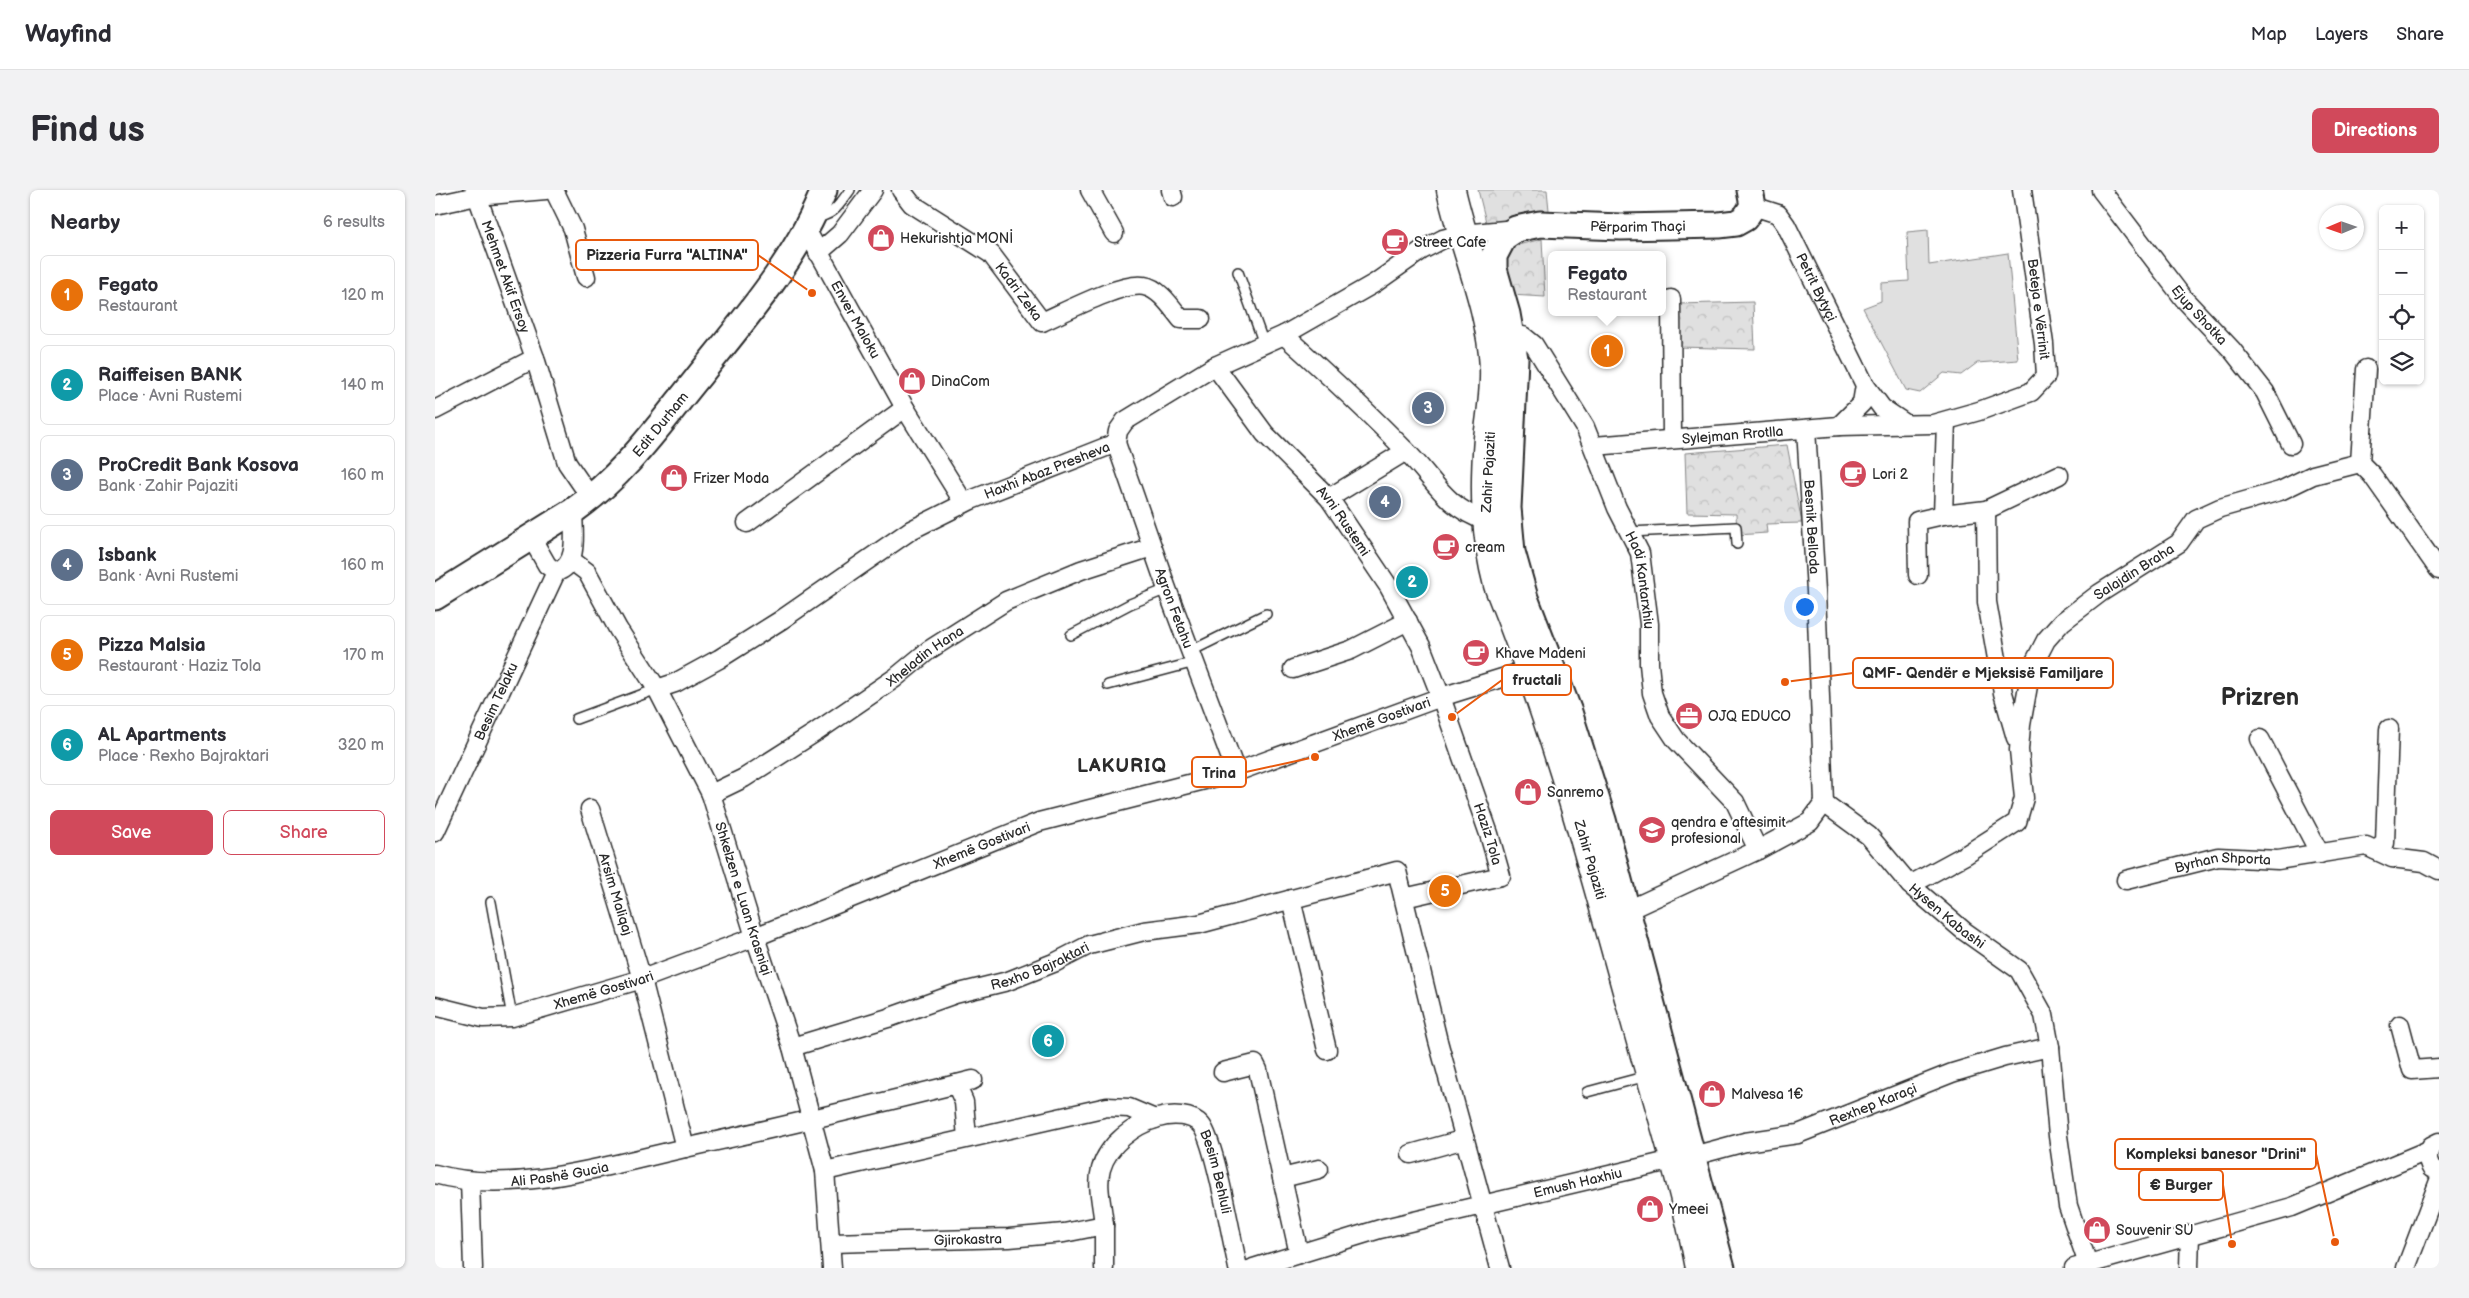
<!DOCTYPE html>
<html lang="en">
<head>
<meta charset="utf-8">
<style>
	:root { --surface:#fff; --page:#f2f2f3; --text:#2b2b33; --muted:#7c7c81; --line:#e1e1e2; --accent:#d1495b }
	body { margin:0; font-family:"Balsamiq Sans",sans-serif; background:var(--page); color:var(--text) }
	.controls { position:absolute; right:15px; top:15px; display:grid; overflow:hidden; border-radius:8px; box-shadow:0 1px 4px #0004 }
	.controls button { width:45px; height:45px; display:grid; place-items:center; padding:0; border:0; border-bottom:1px solid var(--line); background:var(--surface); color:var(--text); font:25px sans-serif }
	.compass { position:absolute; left:1884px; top:15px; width:45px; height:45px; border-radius:50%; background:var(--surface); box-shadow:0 1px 4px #0004; rotate:268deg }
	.you { position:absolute; left:1369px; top:416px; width:18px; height:18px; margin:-12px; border:4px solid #fff; border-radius:50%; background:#1a73e8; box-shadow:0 0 0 8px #1a73e833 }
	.badge { display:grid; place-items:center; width:32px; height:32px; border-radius:50%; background:var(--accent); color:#fff; font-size:16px; font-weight:700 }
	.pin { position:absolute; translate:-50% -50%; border:2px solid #fff; box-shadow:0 1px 5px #0006 }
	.popup { position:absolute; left:1113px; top:61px; width:118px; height:65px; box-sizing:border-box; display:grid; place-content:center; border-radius:8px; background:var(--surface); filter:drop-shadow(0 1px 4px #0005); font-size:16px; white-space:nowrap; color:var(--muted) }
	.popup b { font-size:19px; color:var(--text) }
	.popup::after { content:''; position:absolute; left:50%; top:100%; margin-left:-10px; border:10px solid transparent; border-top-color:var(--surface) }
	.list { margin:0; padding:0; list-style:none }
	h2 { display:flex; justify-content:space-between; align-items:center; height:65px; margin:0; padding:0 20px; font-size:21px }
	h2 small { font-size:16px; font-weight:400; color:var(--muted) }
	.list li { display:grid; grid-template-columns:32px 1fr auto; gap:15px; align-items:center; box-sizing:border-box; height:80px; margin:0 10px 10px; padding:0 10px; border:1px solid var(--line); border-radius:8px }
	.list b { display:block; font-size:19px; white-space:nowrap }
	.list p { margin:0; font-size:16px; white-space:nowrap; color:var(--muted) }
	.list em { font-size:16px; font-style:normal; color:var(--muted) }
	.actions { display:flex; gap:10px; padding:15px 20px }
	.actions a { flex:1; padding:11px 0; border:1px solid var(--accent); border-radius:8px; text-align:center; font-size:18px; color:var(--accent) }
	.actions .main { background:var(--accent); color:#fff }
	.icon { flex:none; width:28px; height:28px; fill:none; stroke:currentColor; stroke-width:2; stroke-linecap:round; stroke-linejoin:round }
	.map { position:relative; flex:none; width:2004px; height:1078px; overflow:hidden; border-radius:8px }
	header { display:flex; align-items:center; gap:30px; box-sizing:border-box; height:70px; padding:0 25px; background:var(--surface); border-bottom:1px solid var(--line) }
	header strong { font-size:24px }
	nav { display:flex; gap:28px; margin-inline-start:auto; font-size:18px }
	.intro { display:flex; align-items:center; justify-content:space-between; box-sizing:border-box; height:120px; padding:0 30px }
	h1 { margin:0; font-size:35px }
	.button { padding:12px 22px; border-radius:8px; background:var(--accent); color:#fff; font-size:18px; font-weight:700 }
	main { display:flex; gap:30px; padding:0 30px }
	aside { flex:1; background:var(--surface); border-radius:8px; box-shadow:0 1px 4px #0004 }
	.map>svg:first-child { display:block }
</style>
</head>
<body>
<header>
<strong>Wayfind</strong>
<nav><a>Map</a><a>Layers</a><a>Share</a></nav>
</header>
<div class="intro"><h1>Find us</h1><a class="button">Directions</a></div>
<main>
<aside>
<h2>Nearby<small>6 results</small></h2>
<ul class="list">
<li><span class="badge" style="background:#e8710a">1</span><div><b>Fegato</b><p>Restaurant</p></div><em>120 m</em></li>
<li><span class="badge" style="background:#0f9aa8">2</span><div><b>Raiffeisen BANK</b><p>Place · Avni Rustemi</p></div><em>140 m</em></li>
<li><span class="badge" style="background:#5c6f8a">3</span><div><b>ProCredit Bank Kosova</b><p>Bank · Zahir Pajaziti</p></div><em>160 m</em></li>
<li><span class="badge" style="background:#5c6f8a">4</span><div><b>Isbank</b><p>Bank · Avni Rustemi</p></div><em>160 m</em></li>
<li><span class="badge" style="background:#e8710a">5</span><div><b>Pizza Malsia</b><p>Restaurant · Haziz Tola</p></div><em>170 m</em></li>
<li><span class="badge" style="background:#0f9aa8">6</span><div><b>AL Apartments</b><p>Place · Rexho Bajraktari</p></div><em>320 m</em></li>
</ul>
<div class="actions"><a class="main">Save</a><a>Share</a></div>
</aside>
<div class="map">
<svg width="2004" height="1078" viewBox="0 0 2004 1078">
	<defs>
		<pattern id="forest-crowns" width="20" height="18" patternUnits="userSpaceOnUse" patternTransform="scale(1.25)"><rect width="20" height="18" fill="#e0e0e0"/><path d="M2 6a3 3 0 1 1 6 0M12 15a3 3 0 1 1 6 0" fill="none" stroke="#c0c0c0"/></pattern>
	</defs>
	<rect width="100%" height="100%" fill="#fff"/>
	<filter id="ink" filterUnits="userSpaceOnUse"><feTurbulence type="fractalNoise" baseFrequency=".02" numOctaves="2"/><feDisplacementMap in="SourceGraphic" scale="10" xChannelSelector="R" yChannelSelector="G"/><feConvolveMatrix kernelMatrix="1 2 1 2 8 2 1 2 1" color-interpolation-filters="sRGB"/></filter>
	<g filter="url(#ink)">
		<path fill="#e0e0e0" stroke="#868686" d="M 1493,40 L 1494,75 L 1573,63 L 1583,170 L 1542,173 L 1526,185 L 1509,183 L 1485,203 L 1471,200 L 1428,118 L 1446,111 L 1446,93 L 1474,91 L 1472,42 Z"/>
		<path fill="url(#forest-crowns)" stroke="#868686" d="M 1043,0 L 1112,0 L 1115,30 L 1052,36 Z
			M 1107,49 L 1110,107 L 1075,105 L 1068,64 L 1079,56 Z
			M 1318,112 L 1320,159 L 1242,157 L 1243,114 Z
			M 1352,255 L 1367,333 L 1331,334 L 1332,343 L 1302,345 L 1301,324 L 1252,323 L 1250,263 Z"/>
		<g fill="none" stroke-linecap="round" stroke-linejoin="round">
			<g stroke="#2b2b2b" stroke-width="12">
				<path id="lane" d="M 379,27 C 398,27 404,15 415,0
					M 803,82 L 829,154
					M 1194,342 L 1301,337 L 1302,354
					M 636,445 L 695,414 L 732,399
					M 756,461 L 831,424
					M 673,495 L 760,472
					M 141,529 L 222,499
					M 56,712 L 77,827
					M 1152,902 L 1212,886"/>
			</g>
			<g stroke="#2b2b2b" stroke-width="21">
				<g id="street">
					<path id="s1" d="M 40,0 L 100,168 L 132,273 L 156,308"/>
					<path d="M 119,0 L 138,39 L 151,87"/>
					<path id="s2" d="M 466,0 L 477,14 L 556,64 L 607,132 C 630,122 686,92 709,96 C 724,98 737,118 746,129 L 766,129"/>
					<path d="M 655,0 L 679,43"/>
					<path d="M 736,0 L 738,7"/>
					<path id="s3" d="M 1666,0 L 1749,109 L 1797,160 L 1830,202 L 1856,254"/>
					<path d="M 0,15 L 42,6 L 111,0"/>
					<path id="s4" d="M 1318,16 L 1343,24 L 1351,35 L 1430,195 L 1427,213 L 1404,236"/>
					<path id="s5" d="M 372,41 L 470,218 L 529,313"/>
					<path d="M 383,63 L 405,44 L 438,0"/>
					<path d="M 1236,109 L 1237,249"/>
					<path d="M 849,145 C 890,182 930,219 969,259 C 998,287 1009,317 1051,331"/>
					<path id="s6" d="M 1065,145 L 1088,146 L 1099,155 L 1150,237 L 1182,318 L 1205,363 L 1214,434 L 1214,474 L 1217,503 L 1225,526 L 1241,550 L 1300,612 L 1323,660"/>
					<path id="s7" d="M 780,176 L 830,244 L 894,308 L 954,397 L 986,456 L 1006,507 L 1054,644 L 1066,686 L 969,708"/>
					<path d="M 1931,179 L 1925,273 L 1937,285 L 2004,380"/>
					<path d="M 1430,195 L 1447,218 L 1471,234"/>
					<path d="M 0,220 L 100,168"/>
					<path id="s8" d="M 1371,239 L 1381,401 L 1389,613"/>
					<path d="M 681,253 L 683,241 L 690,231 L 780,176 L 849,145 L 940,93 L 987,60 L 1008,49 L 1027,44 L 1081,39"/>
					<path id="s9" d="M 681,253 L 732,399 L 801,582"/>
					<path id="s10" d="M 1159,256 L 1404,236 L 1498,234 L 1544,221 L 1596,202 L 1611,186 L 1609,154 L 1587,0"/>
					<path d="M 894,308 L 971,261"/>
					<path d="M 1551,320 L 1552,412 L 1568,503 L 1581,548"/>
					<path d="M 1508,325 L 1511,231"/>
					<path d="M 312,333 L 470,218"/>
					<path d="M 96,347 L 112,375 L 121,382 C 145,376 138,340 138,321"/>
					<path id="s11" d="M 136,370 L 152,382 L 183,439 L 222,499 L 276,604 L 320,747 L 357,857 L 390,981 L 397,1078"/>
					<path d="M 1483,385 L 1482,331 L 1508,325 L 1551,320 L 1624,285"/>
					<path d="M 858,479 L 916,460 L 973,431"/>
					<path id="s12" d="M 222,499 L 240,493 L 284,469 L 346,430 L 476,340 L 536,310 L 681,253"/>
					<path d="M 1825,549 L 1885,664"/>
					<path id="s13" d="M 276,604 L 309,588 L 381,542 L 460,488 L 494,460 L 571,411 L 646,380 L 717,357"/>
					<path id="s14" d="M 1389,613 L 1434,646 L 1475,695 L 1529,741 L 1584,780 L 1609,825 L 1615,857 L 1623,946 L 1633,1016 L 1653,1074"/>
					<path id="s15" d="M 155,619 L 207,789 L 250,958"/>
					<path id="s16" d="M 0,642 L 121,382"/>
					<path d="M 1940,660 L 1950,653 L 1954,539"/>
					<path id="s17" d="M 1691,690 L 1783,667 L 1843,670 L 1931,656 L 1957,668 L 1989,672 L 2004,680"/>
					<path id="s18" d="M 1475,695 L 1532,664 L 1582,632 L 1589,608 L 1584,560 L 1586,535 L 1596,479 L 1611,450 L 1627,432 L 1665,403 L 1744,353 L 1761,329 L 1785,318 L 1845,301 L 1878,285 L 1925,273"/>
					<path d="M 856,709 L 892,860"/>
					<path d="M 1191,721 L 1323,660 L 1375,632 L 1389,613"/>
					<path id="s19" d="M 0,816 L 48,828 L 77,827 L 207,789 L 320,747 L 604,632 L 801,582 L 1006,507 L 1096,479"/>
					<path d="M 1965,835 L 1977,880 L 2004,878"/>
					<path id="s20" d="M 357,857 L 453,828 L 520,804 L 573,791 L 621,772 L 654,755 L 709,741 L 764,734 L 962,681 L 1003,851 L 1065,1078"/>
					<path d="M 788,882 L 820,874 L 823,880 L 864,1064"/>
					<path d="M 521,894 L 529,912 L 532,948"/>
					<path d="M 2004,952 L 1996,956 L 1992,967 L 1996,978 L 2004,982"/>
					<path d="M 976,964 L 1030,949"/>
					<path id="s21" d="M 1258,966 L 1310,952 L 1363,944 L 1517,883 L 1570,867 L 1615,857"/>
					<path d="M 390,981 L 672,917 L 694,918 L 720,929"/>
					<path id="s22" d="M 0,984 C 75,1006 175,975 250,958 C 346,937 442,914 538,890"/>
					<path d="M 847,988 L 884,979"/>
					<path d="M 35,991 L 38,1078"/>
					<path id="s23" d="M 397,1053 L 574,1048 L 629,1043 L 669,1035"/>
					<path id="s24" d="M 669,1078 C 669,1064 669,1050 669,1036 C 668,1018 661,997 666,979 C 673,954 699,935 723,928 C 736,924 757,924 766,935 C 780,951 797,1051 803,1078"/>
					<path id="s25" d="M 818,1078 L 945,1039 L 1238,970"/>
					<path d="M 1639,1078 L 1857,1017 L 1994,960"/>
					<path d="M 1754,1078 L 1755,1044"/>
					<path d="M 1971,1078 L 2004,991"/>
				</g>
			</g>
			<g stroke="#2b2b2b" stroke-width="29">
				<g id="secondary">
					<path id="s26" d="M 0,407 L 138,321 C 188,286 222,238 260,191 C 306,133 362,70 389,0"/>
					<path id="s27" d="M 1287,1078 L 1168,630 L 1134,522 L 1090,408 L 1077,362 L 1073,318 L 1080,169 L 1072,124 L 1059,79 L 1059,66 L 1069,47 L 1081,39 L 1105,34 L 1186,37 L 1284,35 L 1301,33 L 1310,28 L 1318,16 L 1315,0"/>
				</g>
			</g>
			<g stroke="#2b2b2b" stroke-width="31">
				<g id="primary">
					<path id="s28" d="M 1016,0 C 1029,59 1056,116 1059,177 C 1060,201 1056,225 1053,248 C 1049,299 1050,346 1063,395 C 1120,537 1158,676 1198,823 C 1221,907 1249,992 1265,1078"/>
				</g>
			</g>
			<use href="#lane" stroke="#fff" stroke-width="9"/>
			<use href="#street" stroke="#fff" stroke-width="18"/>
			<use href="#secondary" stroke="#fff" stroke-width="25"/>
			<use href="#primary" stroke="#fff" stroke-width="28"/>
		</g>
	</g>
	<defs>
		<g id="shop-disc" transform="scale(1.4375)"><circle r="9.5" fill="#d1495b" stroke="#fff"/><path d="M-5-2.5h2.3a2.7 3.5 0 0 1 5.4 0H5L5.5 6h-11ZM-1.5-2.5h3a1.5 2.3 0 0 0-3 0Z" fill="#fff"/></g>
		<g id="cafe-disc" transform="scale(1.4375)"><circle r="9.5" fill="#d1495b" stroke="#fff"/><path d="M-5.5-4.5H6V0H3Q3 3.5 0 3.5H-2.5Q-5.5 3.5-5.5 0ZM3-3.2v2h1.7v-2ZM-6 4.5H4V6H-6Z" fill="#fff"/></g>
		<g id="office-disc" transform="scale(1.4375)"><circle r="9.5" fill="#d1495b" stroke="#fff"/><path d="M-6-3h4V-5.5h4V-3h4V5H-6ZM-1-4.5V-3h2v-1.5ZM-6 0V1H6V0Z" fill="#fff"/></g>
		<g id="school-disc" transform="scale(1.4375)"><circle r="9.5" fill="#d1495b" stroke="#fff"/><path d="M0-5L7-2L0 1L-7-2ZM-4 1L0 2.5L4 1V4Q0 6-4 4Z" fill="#fff"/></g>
	</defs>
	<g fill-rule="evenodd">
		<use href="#shop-disc" x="446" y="48"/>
		<use href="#cafe-disc" x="960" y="52"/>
		<use href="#shop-disc" x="477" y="191"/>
		<use href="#cafe-disc" x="1418" y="284"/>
		<use href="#shop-disc" x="239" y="288"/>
		<use href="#cafe-disc" x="1011" y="357"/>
		<use href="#cafe-disc" x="1041" y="463"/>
		<use href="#office-disc" x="1254" y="526"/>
		<use href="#shop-disc" x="1093" y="602"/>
		<use href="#school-disc" x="1217" y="640"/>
		<use href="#shop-disc" x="1277" y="904"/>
		<use href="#shop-disc" x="1215" y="1019"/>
		<use href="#shop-disc" x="1662" y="1040"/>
	</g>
	<g text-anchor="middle" stroke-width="4" stroke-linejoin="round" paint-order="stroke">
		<g font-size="14" fill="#2b2b2b" stroke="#fff">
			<text dy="5" stroke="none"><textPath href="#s27" startOffset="1204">Përparim Thaçi</textPath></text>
			<text dy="5" stroke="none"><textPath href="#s1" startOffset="92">Mehmet Akif Ersoy</textPath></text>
			<text dy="5" stroke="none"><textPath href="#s4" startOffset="109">Petrit Bytyçi</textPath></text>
			<text dy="5" stroke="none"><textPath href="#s2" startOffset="158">Kadri Zeka</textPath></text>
			<text transform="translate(1604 119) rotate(83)" y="5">Beteja e Vërrinit</text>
			<text dy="5" stroke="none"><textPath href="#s3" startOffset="159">Ejup Shotka</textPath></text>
			<text dy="5" stroke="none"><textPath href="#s5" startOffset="101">Enver Maloku</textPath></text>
			<text dy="5" stroke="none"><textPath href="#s26" startOffset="286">Edit Durham</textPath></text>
			<text dy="5" stroke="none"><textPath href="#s10" startOffset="139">Sylejman Rrotlla</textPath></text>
			<text dy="5" stroke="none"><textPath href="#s12" startOffset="449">Haxhi Abaz Presheva</textPath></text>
			<text transform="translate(1053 282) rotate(-87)" y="5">Zahir Pajaziti</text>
			<text dy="5" stroke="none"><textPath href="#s7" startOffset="202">Avni Rustemi</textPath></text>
			<text dy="5" stroke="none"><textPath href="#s8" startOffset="98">Besnik Belloda</textPath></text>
			<text dy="5" stroke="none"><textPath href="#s18" startOffset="424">Salajdin Braha</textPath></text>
			<text dy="5" stroke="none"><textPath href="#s6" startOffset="298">Hadi Kantarxhiu</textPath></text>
			<text dy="5" stroke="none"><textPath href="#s9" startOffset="175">Agron Fetahu</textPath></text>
			<text dy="5" stroke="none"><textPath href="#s13" startOffset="255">Xheladin Hana</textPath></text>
			<text dy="5" stroke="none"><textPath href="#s16" startOffset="144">Besim Telaku</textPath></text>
			<text dy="5" stroke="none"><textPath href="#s19" startOffset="999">Xhemë Gostivari</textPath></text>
			<text dy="5" stroke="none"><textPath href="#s7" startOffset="549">Haziz Tola</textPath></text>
			<text dy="5" stroke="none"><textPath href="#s19" startOffset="579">Xhemë Gostivari</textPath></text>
			<text dy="5" stroke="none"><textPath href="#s28" startOffset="692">Zahir Pajaziti</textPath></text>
			<text dy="5" stroke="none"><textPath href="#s17" startOffset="99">Byrhan Shporta</textPath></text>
			<text dy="5" stroke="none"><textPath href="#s15" startOffset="89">Arsim Maliqaj</textPath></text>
			<text dy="5" stroke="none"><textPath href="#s11" startOffset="384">Shkelzen e Luan Krasniqi</textPath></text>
			<text dy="5" stroke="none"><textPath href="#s14" startOffset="168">Hysen Kabashi</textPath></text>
			<text dy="5" stroke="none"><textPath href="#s20" startOffset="261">Rexho Bajraktari</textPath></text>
			<text dy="5" stroke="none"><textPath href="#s19" startOffset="174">Xhemë Gostivari</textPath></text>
			<text dy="5" stroke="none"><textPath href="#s21" startOffset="188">Rexhep Karaçi</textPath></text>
			<text dy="5" stroke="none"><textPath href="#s24" startOffset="274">Besim Behluli</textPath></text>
			<text dy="5" stroke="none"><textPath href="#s22" startOffset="126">Ali Pashë Gucia</textPath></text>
			<text dy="5" stroke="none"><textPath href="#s25" startOffset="336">Emush Haxhiu</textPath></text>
			<text dy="5" stroke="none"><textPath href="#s23" startOffset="136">Gjirokastra</textPath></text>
		</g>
		<g font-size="14" fill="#2b2b2b" stroke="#fff" text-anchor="start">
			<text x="465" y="53">Hekurishtja MONİ</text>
			<text x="979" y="57">Street Cafe</text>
			<text x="496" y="196">DinaCom</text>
			<text x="1437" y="289">Lori 2</text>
			<text x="258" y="293">Frizer Moda</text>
			<text x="1030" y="362">cream</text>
			<text x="1060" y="468">Khave Madeni</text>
			<text x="1273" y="531">OJQ EDUCO</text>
			<text x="1112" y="607">Sanremo</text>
			<text x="1236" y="637">qendra e aftesimit<tspan x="1236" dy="16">profesional</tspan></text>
			<text x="1296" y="909">Malvesa 1€</text>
			<text x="1234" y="1024">Ymeei</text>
			<text x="1681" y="1045">Souvenir SU</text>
		</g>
		<g font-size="19" font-weight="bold" letter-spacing="1" fill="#2b2b2b" stroke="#fff">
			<text x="687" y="582">LAKURIQ</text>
		</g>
		<g font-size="24" font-weight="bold" fill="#2b2b2b" stroke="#fff">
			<text x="1825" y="515">Prizren</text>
		</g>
	</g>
	<path fill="none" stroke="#e8590c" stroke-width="2" d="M377 103L323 65M1350 492L1418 483M1017 527L1067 490M880 567L811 582M1900 1052L1881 964M1797 1054L1788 995"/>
	<g fill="#e8590c" stroke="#fff" stroke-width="2">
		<circle cx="377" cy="103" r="5"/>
		<circle cx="1350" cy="492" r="5"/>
		<circle cx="1017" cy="527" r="5"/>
		<circle cx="880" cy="567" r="5"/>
		<circle cx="1900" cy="1052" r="5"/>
		<circle cx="1797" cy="1054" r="5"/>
	</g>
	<g fill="#fff" stroke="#e8590c" stroke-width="2">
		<rect x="141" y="50" width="182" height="30" rx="5"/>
		<rect x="1418" y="468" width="260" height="30" rx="5"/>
		<rect x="1067" y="475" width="69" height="30" rx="5"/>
		<rect x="757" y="567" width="54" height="30" rx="5"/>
		<rect x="1680" y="949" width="201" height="30" rx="5"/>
		<rect x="1704" y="980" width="84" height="30" rx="5"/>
	</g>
	<g font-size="15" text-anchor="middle" font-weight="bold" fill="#2b2b2b">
		<text x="232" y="70">Pizzeria Furra "ALTINA"</text>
		<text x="1548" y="488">QMF- Qendër e Mjeksisë Familjare</text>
		<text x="1102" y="495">fructali</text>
		<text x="784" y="588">Trina</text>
		<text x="1781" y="969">Kompleksi banesor "Drini"</text>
		<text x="1746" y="1000">€ Burger</text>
	</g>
</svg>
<div class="controls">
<button>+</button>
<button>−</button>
<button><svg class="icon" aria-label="locate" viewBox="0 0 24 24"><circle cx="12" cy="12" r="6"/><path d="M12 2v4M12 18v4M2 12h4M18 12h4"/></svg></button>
<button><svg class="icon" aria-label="layers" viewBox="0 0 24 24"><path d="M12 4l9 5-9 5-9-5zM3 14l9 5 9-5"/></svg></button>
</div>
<svg class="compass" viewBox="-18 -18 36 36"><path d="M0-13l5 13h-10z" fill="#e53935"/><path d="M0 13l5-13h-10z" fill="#7c7c81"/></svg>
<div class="you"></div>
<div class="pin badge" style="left:1172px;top:161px;background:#e8710a">1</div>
<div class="popup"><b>Fegato</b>Restaurant</div>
<div class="pin badge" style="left:977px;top:392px;background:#0f9aa8">2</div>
<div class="pin badge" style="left:993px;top:218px;background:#5c6f8a">3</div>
<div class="pin badge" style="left:950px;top:312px;background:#5c6f8a">4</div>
<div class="pin badge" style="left:1010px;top:701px;background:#e8710a">5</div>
<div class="pin badge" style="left:613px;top:851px;background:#0f9aa8">6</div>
</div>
</main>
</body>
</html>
